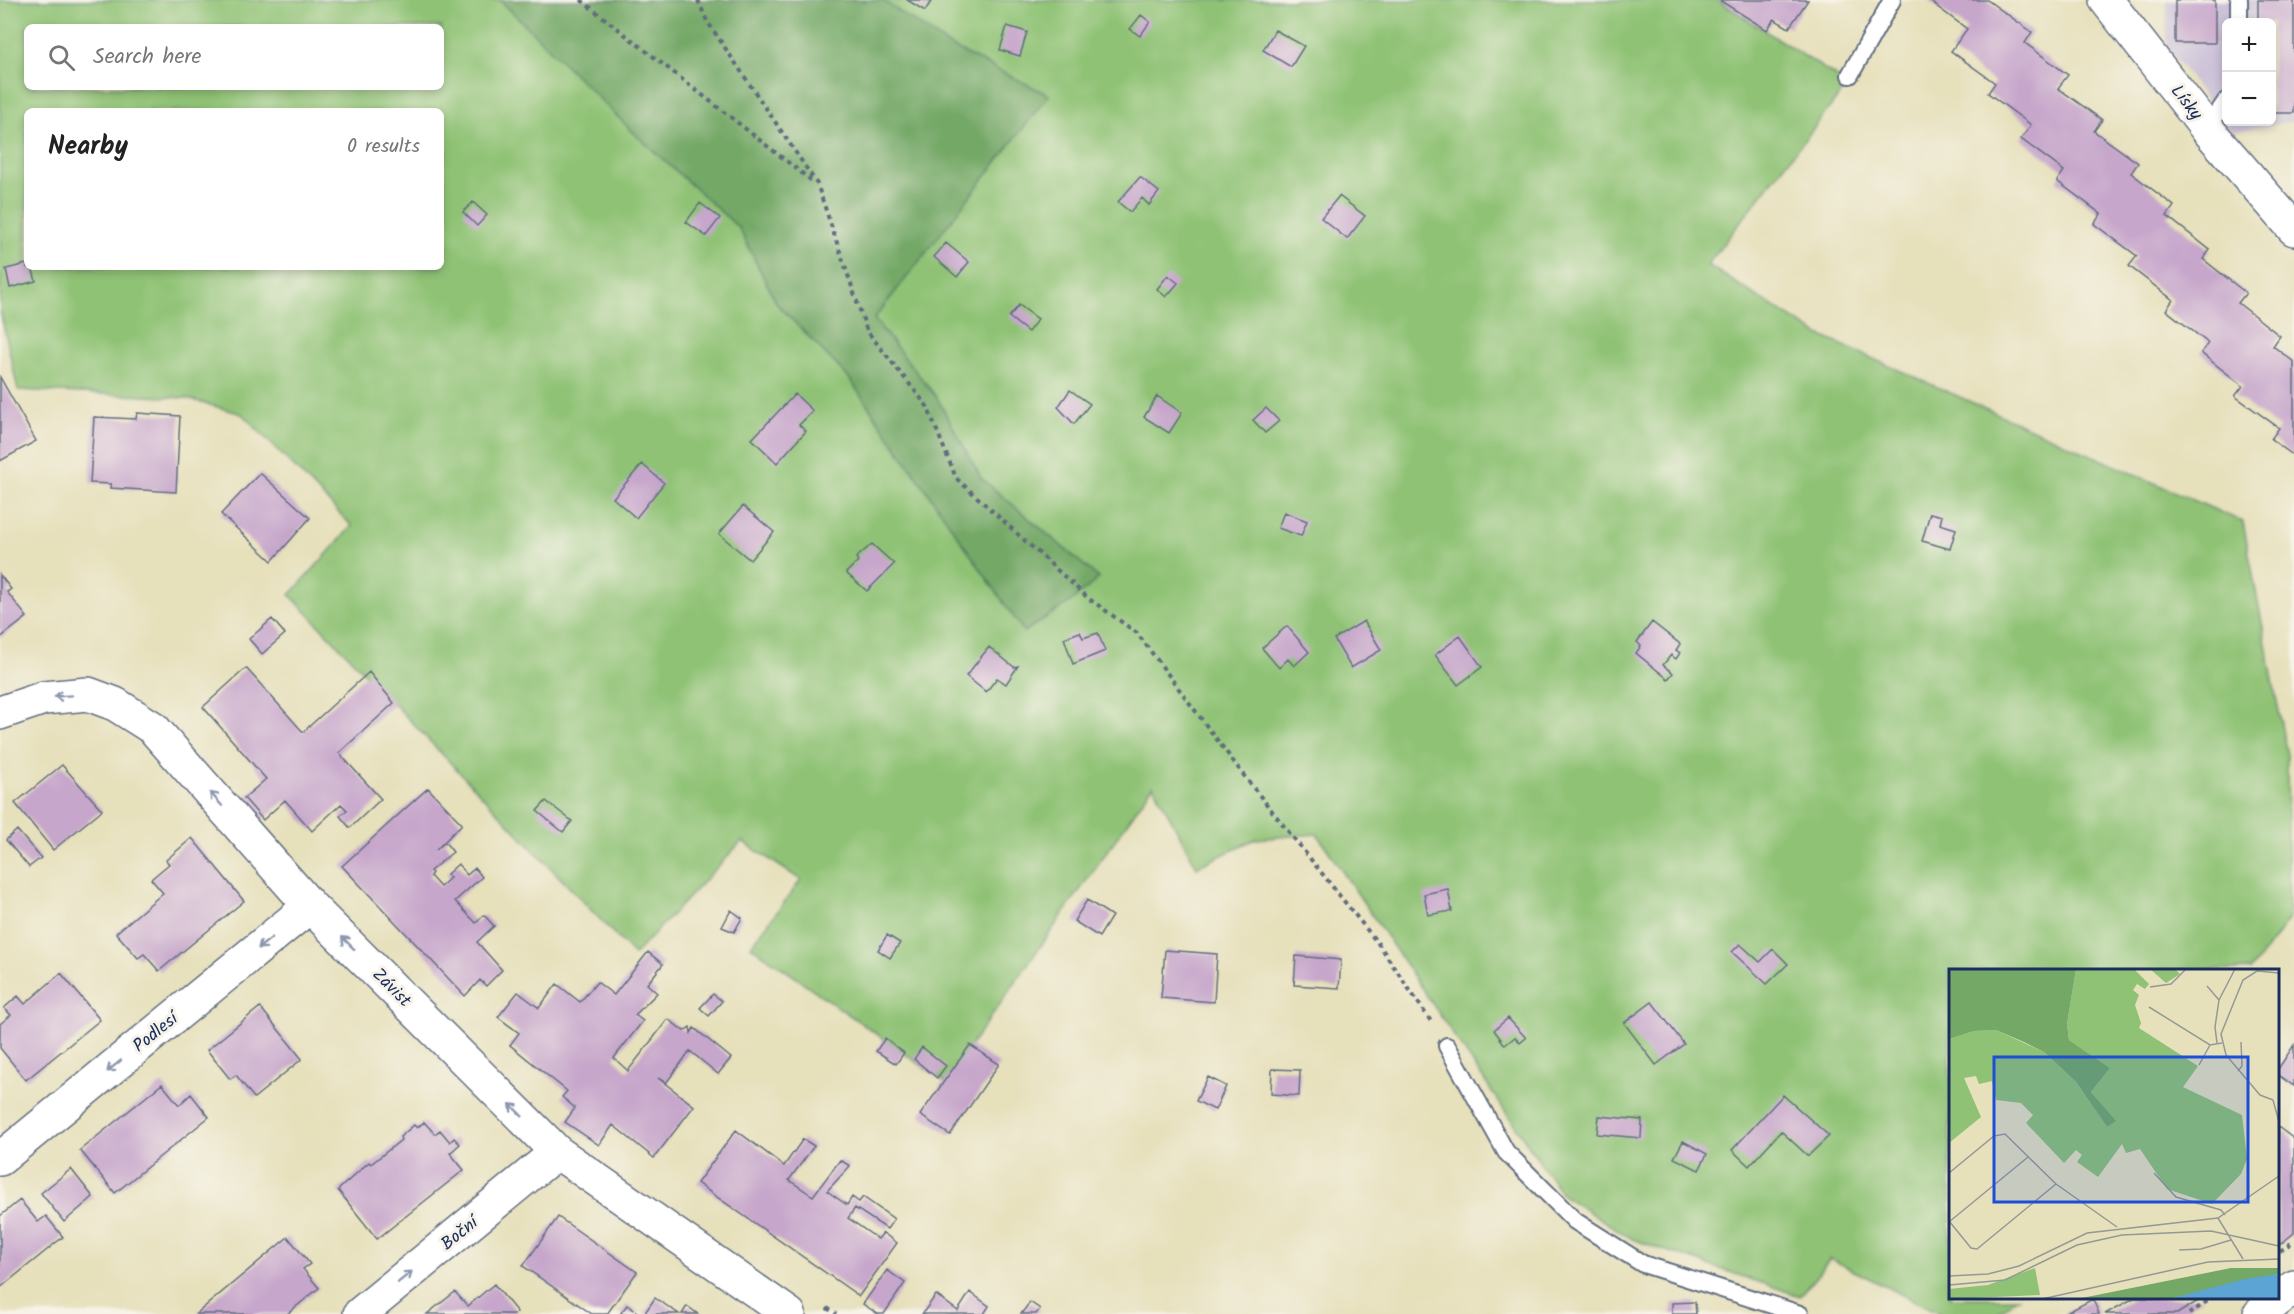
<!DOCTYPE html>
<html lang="en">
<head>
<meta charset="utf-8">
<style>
	:root { --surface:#fff; --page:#f6f6f6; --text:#222; --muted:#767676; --line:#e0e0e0 }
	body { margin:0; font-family:Kalam,sans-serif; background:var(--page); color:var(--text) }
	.controls { position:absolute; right:18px; top:18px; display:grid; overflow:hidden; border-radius:9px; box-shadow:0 3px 9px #0003 }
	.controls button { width:54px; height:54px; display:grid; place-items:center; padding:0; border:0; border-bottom:2px solid var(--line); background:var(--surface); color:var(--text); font:30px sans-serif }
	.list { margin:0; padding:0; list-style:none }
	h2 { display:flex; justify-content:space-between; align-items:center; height:78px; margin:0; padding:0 24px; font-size:26px }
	h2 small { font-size:20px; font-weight:400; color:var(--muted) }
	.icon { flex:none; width:33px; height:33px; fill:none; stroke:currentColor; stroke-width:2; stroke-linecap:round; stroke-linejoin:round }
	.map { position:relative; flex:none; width:2294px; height:1314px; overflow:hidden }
	.search { position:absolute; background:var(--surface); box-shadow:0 3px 9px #0003; left:24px; top:24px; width:420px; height:66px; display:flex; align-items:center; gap:15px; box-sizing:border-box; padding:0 21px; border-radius:9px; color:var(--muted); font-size:22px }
	.panel { position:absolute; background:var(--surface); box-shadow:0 3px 9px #0003; left:24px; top:108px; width:420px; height:162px; border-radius:9px }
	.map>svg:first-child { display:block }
</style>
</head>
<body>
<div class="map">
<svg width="2294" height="1314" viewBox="0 0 2294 1314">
	<rect width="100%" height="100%" fill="#f7f3e8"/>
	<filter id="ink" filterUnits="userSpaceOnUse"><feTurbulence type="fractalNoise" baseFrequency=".0167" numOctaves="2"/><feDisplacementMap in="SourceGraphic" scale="12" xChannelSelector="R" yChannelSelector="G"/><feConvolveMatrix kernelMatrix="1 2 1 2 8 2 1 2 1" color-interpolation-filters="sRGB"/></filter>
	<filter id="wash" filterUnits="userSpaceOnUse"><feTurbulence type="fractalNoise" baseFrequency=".008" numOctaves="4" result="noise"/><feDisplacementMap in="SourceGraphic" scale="24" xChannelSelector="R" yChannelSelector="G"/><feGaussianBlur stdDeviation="1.35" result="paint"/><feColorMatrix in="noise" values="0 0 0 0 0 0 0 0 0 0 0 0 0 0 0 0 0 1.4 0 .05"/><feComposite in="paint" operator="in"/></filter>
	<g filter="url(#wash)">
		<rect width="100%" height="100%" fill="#e6e0bb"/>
		<path fill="#c9bfd7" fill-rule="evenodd" d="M 2167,0 L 2294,0 L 2294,121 L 2231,132 L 2166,46 ZM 2226,22 L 2272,22 L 2272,122 L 2226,122 Z"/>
		<path fill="#8fc274" stroke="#557869" stroke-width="1.5" fill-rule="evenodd" d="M 0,0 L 500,0 L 636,135 L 739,228 L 777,304 L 849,378 L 1024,632 L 1070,602 L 1099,578 L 981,478 L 937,398 L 874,319 L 1048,95 L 950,46 L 882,0 L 1717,0 L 1848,84 L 1707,265 L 1817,334 L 2243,522 L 2287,755 L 2289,919 L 2251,970 L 1950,970 L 1950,1298 L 2018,1298 L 1995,1314 L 1941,1314 L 1830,1259 L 1800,1296 L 1632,1239 L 1562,1195 L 1317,834 L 1255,839 L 1197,867 L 1153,786 L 945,1082 L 751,946 L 801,880 L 742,841 L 634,955 L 290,595 L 352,526 L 242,414 L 186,398 L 18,390 L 0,311 ZM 27,27 L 441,27 L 441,87 L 27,87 ZM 27,111 L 441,111 L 441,267 L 27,267 Z"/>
		<path fill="#73a866" stroke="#476c62" stroke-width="1.5" d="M 500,0 L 882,0 L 950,46 L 1049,95 L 874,319 L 937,398 L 981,478 L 1099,578 L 1070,602 L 1024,632 L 849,378 L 777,304 L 739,228 L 636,135 Z"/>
		<g id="blocks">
			<path fill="#c6a6cb" d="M 907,0 L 932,0 L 925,11 Z
				M 1719,0 L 1808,0 L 1789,28 L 1774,19 L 1767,30 Z
				M 1928,0 L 1987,0 L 2032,32 L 2025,43 L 2068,75 L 2058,88 L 2102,120 L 2094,131 L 2138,163 L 2131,173 L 2174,206 L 2167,216 L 2210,250 L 2203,259 L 2246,293 L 2238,303 L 2280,336 L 2273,346 L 2294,362 L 2294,456 L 2271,439 L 2279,428 L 2235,396 L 2243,386 L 2201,353 L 2208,343 L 2166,310 L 2173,300 L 2129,266 L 2137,256 L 2094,224 L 2101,214 L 2057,181 L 2064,171 L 2021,139 L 2031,125 L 1988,93 L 1995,83 L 1951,51 L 1967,29 Z
				M 2175,0 L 2215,0 L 2215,43 L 2175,43 Z
				M 2258,0 L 2294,0 L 2294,113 L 2272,113 L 2272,22 L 2258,22 Z
				M 1141,15 L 1150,22 L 1140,36 L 1130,29 Z
				M 1007,26 L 1027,32 L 1020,56 L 1000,50 Z
				M 1275,30 L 1304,46 L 1291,67 L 1263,50 Z
				M 1140,177 L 1159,192 L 1149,205 L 1142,198 L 1130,212 L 1118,202 Z
				M 1339,196 L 1365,216 L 1347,239 L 1321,218 Z
				M 473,202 L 487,215 L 477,226 L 463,212 Z
				M 700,203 L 720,218 L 706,236 L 686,222 Z
				M 946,243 L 969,262 L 957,277 L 934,257 Z
				M 27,264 L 27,267 L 32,267 L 36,281 L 10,288 L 6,269 Z
				M 1168,275 L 1178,283 L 1166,297 L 1157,289 Z
				M 1019,305 L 1038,319 L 1028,332 L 1009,317 Z
				M 0,377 L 36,441 L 0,461 Z
				M 1070,390 L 1090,404 L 1074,424 L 1058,407 Z
				M 795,394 L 813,411 L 799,425 L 806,431 L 777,463 L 752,439 Z
				M 1157,396 L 1182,413 L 1169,433 L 1144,417 Z
				M 1266,408 L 1279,421 L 1265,433 L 1253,420 Z
				M 137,413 L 180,416 L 176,492 L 110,488 L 111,484 L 90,483 L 94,417 L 136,419 Z
				M 642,464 L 664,483 L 636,518 L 613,498 Z
				M 260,473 L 310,518 L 272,561 L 221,514 Z
				M 743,506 L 774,532 L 750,560 L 719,534 Z
				M 1284,512 L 1307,521 L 1301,536 L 1278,528 Z
				M 1930,513 L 1942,516 L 1940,524 L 1956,529 L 1950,549 L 1922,541 Z
				M 872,544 L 894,564 L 867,591 L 846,573 L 858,561 L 856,558 Z
				M 0,575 L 11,589 L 7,592 L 27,617 L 0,638 Z
				M 272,619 L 285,634 L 262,654 L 249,639 Z
				M 1364,621 L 1381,650 L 1351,668 L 1334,639 Z
				M 1652,622 L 1680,644 L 1676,650 L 1680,653 L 1676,659 L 1671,655 L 1663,665 L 1673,673 L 1668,679 L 1636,653 L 1641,646 L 1637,642 Z
				M 1287,626 L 1309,652 L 1294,666 L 1288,659 L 1279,668 L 1262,648 Z
				M 1080,632 L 1083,638 L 1098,633 L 1105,651 L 1073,664 L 1064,638 Z
				M 1460,636 L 1482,667 L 1458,685 L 1435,655 Z
				M 989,647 L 1014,667 L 1018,666 L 1006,684 L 997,678 L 986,692 L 966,676 Z
				M 246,668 L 303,732 L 369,672 L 394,703 L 339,753 L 381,799 L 350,828 L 340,816 L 347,810 L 341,804 L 312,831 L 285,800 L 263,820 L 244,798 L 266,779 L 203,707 Z
				M 62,765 L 102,810 L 53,850 L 15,803 Z
				M 428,788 L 462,824 L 436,850 L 445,842 L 453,852 L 430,871 L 432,873 L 430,876 L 440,887 L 450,878 L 447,874 L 458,864 L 467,875 L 475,868 L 482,877 L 455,901 L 476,923 L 484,915 L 494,926 L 477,942 L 502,970 L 486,986 L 480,980 L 465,996 L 342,866 Z
				M 546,801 L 572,821 L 563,832 L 537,811 Z
				M 17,830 L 41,858 L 29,867 L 6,840 Z
				M 192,838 L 244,901 L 159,971 L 144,954 L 138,958 L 116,933 L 163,893 L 151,879 L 169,864 L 166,860 Z
				M 1448,889 L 1452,911 L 1428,915 L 1424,894 Z
				M 1087,900 L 1112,916 L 1099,937 L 1074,921 Z
				M 731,910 L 742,918 L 734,932 L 722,927 Z
				M 887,935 L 900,943 L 890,958 L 878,950 Z
				M 1740,944 L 1760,962 L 1773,949 L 1788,964 L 1767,984 L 1732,952 Z
				M 1165,950 L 1217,954 L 1214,1002 L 1161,998 Z
				M 648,952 L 663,964 L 647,984 L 657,993 L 635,1015 L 643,1021 L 614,1058 L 628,1071 L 668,1019 L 684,1031 L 690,1027 L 691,1033 L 694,1028 L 731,1058 L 718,1074 L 690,1051 L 666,1083 L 658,1078 L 694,1106 L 654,1158 L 613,1125 L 599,1145 L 565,1122 L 575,1108 L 562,1097 L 567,1091 L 510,1045 L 519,1033 L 498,1017 L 518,992 L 539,1008 L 557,984 L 580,1002 L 597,982 L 614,995 Z
				M 1296,956 L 1341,960 L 1339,988 L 1294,985 Z
				M 61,973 L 100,1020 L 26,1080 L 0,1048 L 0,1024 L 11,1015 L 4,1008 L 18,996 L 25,1004 Z
				M 713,994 L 722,1001 L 709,1016 L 700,1008 Z
				M 1652,1002 L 1684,1044 L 1656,1065 L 1624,1023 Z
				M 260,1007 L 302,1059 L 254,1098 L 236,1075 L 230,1079 L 207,1050 Z
				M 1508,1018 L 1526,1038 L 1520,1043 L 1515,1037 L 1505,1045 L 1494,1030 Z
				M 885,1038 L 904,1053 L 896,1064 L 876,1051 Z
				M 970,1045 L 999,1064 L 950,1135 L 920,1115 Z
				M 2294,1045 L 2294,1086 L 2278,1075 L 2278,1069 Z
				M 922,1047 L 946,1066 L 937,1078 L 914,1059 Z
				M 1272,1069 L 1300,1070 L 1299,1096 L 1271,1094 Z
				M 1208,1077 L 1226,1086 L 1215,1110 L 1196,1101 Z
				M 162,1084 L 179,1105 L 191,1094 L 209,1117 L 115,1193 L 80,1150 Z
				M 1783,1095 L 1829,1136 L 1808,1156 L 1781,1131 L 1749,1166 L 1732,1150 Z
				M 1599,1116 L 1642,1120 L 1641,1138 L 1597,1134 Z
				M 424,1122 L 435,1134 L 440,1130 L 450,1142 L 454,1138 L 460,1144 L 450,1153 L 464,1170 L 377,1239 L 338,1190 L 369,1162 L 371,1164 L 401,1140 L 400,1137 L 414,1125 L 417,1128 Z
				M 2278,1127 L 2294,1139 L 2294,1233 L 2278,1246 Z
				M 736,1130 L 784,1166 L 803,1139 L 814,1146 L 789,1180 L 813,1196 L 840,1160 L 850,1166 L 827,1191 L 847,1205 L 852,1197 L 859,1202 L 863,1197 L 894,1219 L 887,1229 L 855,1208 L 848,1218 L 878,1239 L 883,1233 L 897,1243 L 859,1296 L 697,1183 Z
				M 1683,1141 L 1707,1154 L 1699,1170 L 1674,1158 Z
				M 71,1169 L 93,1197 L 64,1222 L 41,1193 Z
				M 20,1200 L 38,1222 L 46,1216 L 63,1237 L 0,1288 L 0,1216 Z
				M 558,1217 L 637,1272 L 607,1314 L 592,1314 L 523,1266 Z
				M 288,1237 L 310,1264 L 303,1269 L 319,1288 L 287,1314 L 196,1314 Z
				M 887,1270 L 905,1283 L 884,1314 L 878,1314 L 863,1304 Z
				M 494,1284 L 517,1312 L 514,1314 L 427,1314 L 455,1292 L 468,1306 Z
				M 970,1292 L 989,1306 L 984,1314 L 922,1314 L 936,1295 L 958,1311 Z
				M 655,1298 L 679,1314 L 644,1314 Z
				M 2134,1298 L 2203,1298 L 2177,1314 L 2105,1314 Z
				M 2093,1299 L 2099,1314 L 2064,1314 Z
				M 1030,1302 L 1040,1309 L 1036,1314 L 1021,1314 Z
				M 1695,1302 L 1696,1314 L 1672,1314 L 1672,1303 Z
				M 627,1305 L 640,1314 L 620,1314 Z
				M 687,1306 L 698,1314 L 682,1314 Z"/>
		</g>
	</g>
	<g filter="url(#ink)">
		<use href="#blocks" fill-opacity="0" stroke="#626d7f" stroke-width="1.5"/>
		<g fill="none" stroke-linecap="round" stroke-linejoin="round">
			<g stroke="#626d7f" stroke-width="20">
				<path id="service" d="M 2239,0 L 2239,22
					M 1850,75 L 1892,0
					M 2207,129 L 2226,101
					M 1447,1046 L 1506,1152 L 1575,1221 L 1643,1264 L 1800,1314"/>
			</g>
			<g stroke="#626d7f" stroke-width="36">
				<path id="minor" d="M 2106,0 L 2207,129 L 2294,229
					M 0,713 L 44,698 L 88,694 L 115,704 L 153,728 L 310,906 L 557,1152 L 789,1314
					M 0,1159 L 310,906
					M 360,1314 L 557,1152"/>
			</g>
			<g stroke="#626d7f" stroke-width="36">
				<path id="tertiary" d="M 2260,1314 L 2294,1287"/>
			</g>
			<path stroke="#626d7f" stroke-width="4" stroke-dasharray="4.5 4.5" stroke-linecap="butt" d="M 581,0 L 812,181
				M 698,0 L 707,21 L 817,184 L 867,331 L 927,406 L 956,478 L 1088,598 L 1137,633 L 1248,781 L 1380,946 L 1432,1023
				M 2280,1251 L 2294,1241
				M 827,1308 L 836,1314
				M 2189,1314 L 2212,1298"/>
			<use href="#service" stroke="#fff" stroke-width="16"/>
			<use href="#minor" stroke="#fff" stroke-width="33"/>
			<use href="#tertiary" stroke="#fff" stroke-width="33"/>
		</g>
		<defs><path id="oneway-shaft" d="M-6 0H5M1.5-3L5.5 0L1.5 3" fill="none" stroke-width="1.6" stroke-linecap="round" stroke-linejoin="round" transform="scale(1.5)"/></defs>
		<g stroke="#8d97ae">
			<use href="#oneway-shaft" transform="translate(63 696) rotate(176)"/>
			<use href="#oneway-shaft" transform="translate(216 799) rotate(-132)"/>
			<use href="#oneway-shaft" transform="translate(265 943) rotate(141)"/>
			<use href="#oneway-shaft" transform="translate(348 943) rotate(-135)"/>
			<use href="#oneway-shaft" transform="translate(114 1066) rotate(141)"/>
			<use href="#oneway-shaft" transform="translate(516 1110) rotate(-135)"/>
			<use href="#oneway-shaft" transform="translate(405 1277) rotate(-39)"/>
		</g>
	</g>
	<g text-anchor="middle" stroke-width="6" stroke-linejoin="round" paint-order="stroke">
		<g font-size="18" fill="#1b2f5e" stroke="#f7f3e8">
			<text transform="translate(2187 102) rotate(52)" y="6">Lísky</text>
			<text transform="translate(392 987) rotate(45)" y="6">Závist</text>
			<text transform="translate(155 1032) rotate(-39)" y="6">Podlesí</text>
			<text transform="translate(459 1233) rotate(-39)" y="6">Boční</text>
		</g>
	</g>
	<g transform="translate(1949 969)">
		<rect width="330" height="330" fill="#e6e0bb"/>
		<path d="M 127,0 L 185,0 L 200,15 L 196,20 L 188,15 L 184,21 L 190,26 L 186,36 L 192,54 L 190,59 L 249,97 L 234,118 L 293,146 L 298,190 L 292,205 L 263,235 L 218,220 L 191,180 L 177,184 L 173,175 L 149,208 L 128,193 L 133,186 L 127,181 L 115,194 L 77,154 L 84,146 L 72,134 L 47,131 L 43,112 L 30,115 L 27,107 L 15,109 L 32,148 L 0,174 L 0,70 L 25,62 L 47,61 L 95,83 L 127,113 L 158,158 L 166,152 L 142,123 L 161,99 L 120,71 L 118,55 ZM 201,0 L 226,0 L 231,5 L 217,14 ZM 86,299 L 91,326 L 0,330 L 0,320 L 39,316 Z" fill="#8fc274"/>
		<path d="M 0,0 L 127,0 L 118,55 L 120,71 L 161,99 L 142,123 L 167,152 L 158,158 L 127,113 L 95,83 L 75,73 L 47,61 L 25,62 L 0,70 ZM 282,299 L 330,299 L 330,305 L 220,330 L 128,330 Z" fill="#73a866"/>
		<path d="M 330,305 L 330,330 L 220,330 L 296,310 Z" fill="#5ca4d3"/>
		<path fill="none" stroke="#959996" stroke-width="1.5" d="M 258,17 L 270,31M 201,18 L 222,15 L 237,0M 200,38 L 261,76 L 273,74M 268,74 L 266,58 L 270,31 L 286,0M 250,96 L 261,76M 289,102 L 293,97 L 292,73M 324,131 L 311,126 L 277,86 L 272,65 L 294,11 L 308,2 L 330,4M 324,131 L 330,153M 0,204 L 45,167 L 56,165 L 107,215 L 168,258M 205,204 L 227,228 L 272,241 L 276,246M 269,249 L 294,290M 0,252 L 22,279 L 28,280 L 107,215M 0,253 L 79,188M 230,281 L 252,280 L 282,271M 0,307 L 39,305 L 70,297 L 138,264 L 269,249 L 330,207M 0,316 L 56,311 L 128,276 L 173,266 L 262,262 L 330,277M 93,330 L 259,293 L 330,290"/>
		<path fill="#1d4ed8" fill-opacity="0.15" stroke="#1d4ed8" stroke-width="3" d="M 45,88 L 299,88 L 299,233 L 45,233 Z"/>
		<rect width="330" height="330" fill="none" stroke="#1b2f5e" stroke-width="3"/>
	</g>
</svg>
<div class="controls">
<button>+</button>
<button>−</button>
</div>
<div class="search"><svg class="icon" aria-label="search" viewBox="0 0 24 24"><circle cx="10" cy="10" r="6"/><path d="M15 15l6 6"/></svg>Search here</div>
<section class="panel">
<h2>Nearby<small>0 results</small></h2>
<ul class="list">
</ul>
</section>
</div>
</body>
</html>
